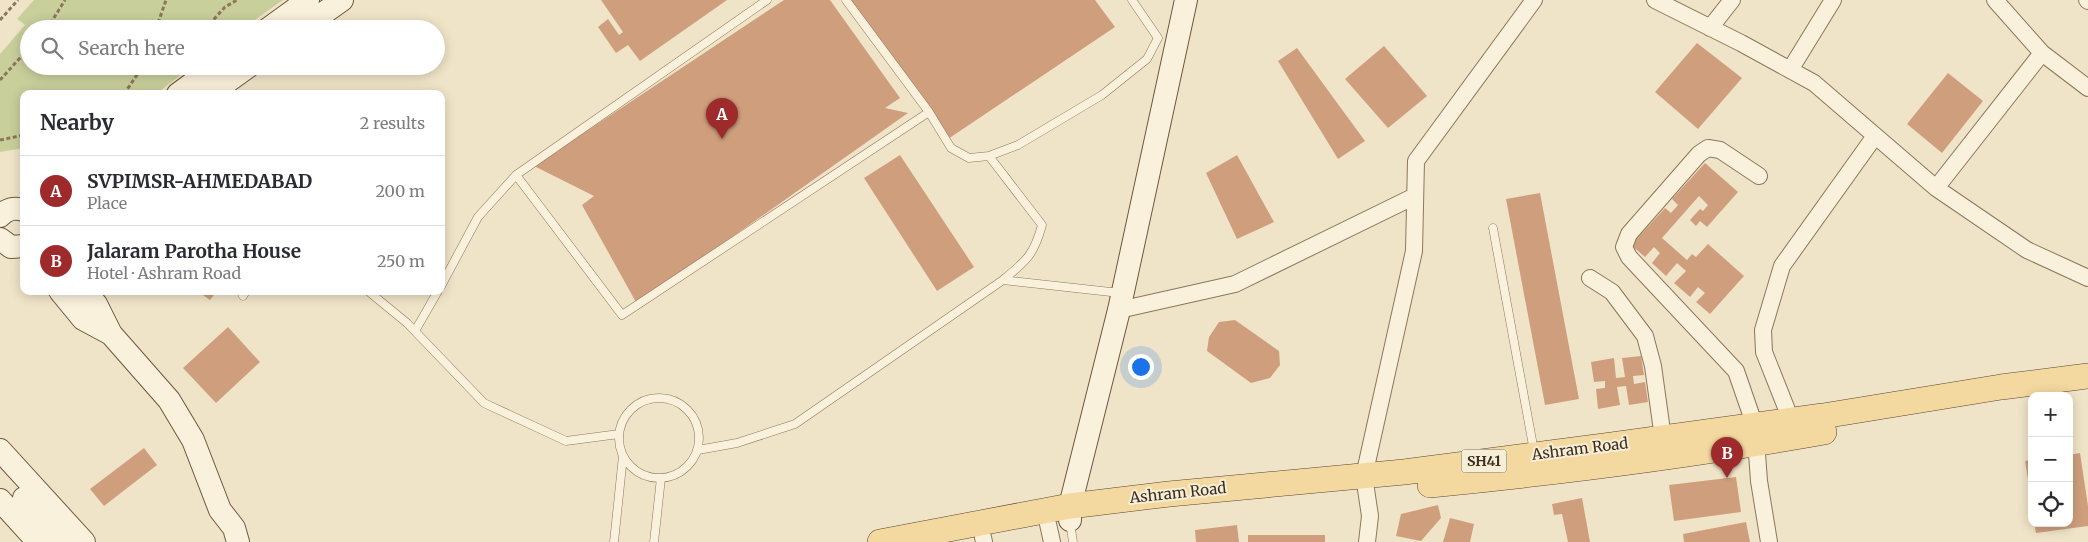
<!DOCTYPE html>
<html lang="en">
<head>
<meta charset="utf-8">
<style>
	:root { --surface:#fff; --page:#f7f7f7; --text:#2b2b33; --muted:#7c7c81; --line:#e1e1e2; --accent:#9e2a2b }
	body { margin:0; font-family:Merriweather,serif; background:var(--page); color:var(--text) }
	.controls { position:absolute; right:15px; bottom:15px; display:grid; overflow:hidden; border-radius:10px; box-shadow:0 2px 12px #0003 }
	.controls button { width:45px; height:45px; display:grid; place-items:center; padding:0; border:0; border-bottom:1px solid var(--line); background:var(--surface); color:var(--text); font:25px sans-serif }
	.you { position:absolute; left:1140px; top:366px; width:18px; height:18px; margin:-12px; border:4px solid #fff; border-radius:50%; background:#1a73e8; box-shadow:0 0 0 8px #1a73e833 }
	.badge { display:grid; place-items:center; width:32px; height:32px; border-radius:50%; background:var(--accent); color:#fff; font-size:16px; font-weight:700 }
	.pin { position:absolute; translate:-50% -41px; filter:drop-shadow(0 1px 2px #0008) }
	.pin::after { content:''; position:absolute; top:26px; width:18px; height:15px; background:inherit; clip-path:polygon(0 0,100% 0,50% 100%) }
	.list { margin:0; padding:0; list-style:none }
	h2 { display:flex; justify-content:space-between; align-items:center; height:65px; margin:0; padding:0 20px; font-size:21px }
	h2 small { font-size:16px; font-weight:400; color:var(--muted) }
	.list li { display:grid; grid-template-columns:32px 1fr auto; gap:15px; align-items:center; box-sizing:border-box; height:70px; padding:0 20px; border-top:1px solid var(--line) }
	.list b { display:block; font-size:19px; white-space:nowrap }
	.list p { margin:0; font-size:16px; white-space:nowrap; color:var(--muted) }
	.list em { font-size:16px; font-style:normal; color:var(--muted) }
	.icon { flex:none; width:28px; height:28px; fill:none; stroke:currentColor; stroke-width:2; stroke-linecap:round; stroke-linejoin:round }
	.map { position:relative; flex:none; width:2088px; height:542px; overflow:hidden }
	.search { position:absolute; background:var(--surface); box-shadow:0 2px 12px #0003; left:20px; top:20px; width:425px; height:55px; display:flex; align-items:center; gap:12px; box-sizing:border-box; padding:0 18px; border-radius:28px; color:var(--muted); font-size:19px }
	.panel { position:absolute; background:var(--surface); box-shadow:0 2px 12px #0003; left:20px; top:90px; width:425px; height:205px; border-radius:10px }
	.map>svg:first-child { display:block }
</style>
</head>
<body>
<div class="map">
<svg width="2088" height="542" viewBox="0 0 2088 542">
	<rect width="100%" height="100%" fill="#f0e4c8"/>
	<path fill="#c9cf9b" d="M 34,0 L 283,0 L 242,29 L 29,29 L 29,66 L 192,66 L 156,94 L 24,94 L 24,148 L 0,152 L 0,54 L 25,25 L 17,19 Z"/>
	<path fill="#cf9f7d" d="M 601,0 L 727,0 L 640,61 L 628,45 L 616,53 L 598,27 L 608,19 L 619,35 L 623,32 Z
		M 784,0 L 830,0 L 900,98 L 885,108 L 908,113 L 637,304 L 582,205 L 594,196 L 534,166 Z
		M 851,0 L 1095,0 L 1115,27 L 948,139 Z
		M 1697,43 L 1742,78 L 1698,129 L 1655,92 Z
		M 1384,46 L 1427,96 L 1388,128 L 1345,79 Z
		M 1297,48 L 1365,141 L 1338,159 L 1278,61 Z
		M 1948,73 L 1983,101 L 1942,153 L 1907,124 Z
		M 900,155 L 974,267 L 937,291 L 864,178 Z
		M 1237,155 L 1274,222 L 1237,239 L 1206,173 Z
		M 1705,163 L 1738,192 L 1707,227 L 1700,221 L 1696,226 L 1690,220 L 1700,209 L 1703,211 L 1708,205 L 1699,196 L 1662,238 L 1687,260 L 1692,254 L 1696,257 L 1708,244 L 1744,276 L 1710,314 L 1696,302 L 1705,293 L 1698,287 L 1690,297 L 1674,283 L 1686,271 L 1677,263 L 1666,276 L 1652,263 L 1660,253 L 1654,247 L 1645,257 L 1631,245 L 1665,208 L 1671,213 L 1678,205 L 1672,199 Z
		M 1540,193 L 1579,399 L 1545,405 L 1506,199 Z
		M 197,291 L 217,291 L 210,300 Z
		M 1235,320 L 1279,351 L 1280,365 L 1270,378 L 1251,383 L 1207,351 L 1209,337 L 1219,322 Z
		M 228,327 L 260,362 L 216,403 L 183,368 Z
		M 1641,356 L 1644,375 L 1633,376 L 1634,384 L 1645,382 L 1648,402 L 1629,405 L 1626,386 L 1617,387 L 1620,405 L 1598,409 L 1596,389 L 1605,388 L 1605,381 L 1594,382 L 1591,362 L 1614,358 L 1616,378 L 1625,377 L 1622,358 Z
		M 144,448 L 157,465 L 104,506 L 90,489 Z
		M 2080,453 L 2088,506 L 2088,526 L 2036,533 L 2034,523 L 2069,523 L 2069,455 Z
		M 2032,460 L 2032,498 L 2031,498 L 2025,461 Z
		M 1736,477 L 1741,512 L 1674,521 L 1669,485 Z
		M 1582,498 L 1590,542 L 1568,542 L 1562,514 L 1554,515 L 1552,504 Z
		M 1438,505 L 1441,518 L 1421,541 L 1396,536 L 1401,514 Z
		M 1450,518 L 1474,524 L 1470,542 L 1443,542 Z
		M 1746,522 L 1750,542 L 1684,542 L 1683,534 Z
		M 1237,525 L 1239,542 L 1196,542 L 1195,530 Z
		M 1248,535 L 1325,535 L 1325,542 L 1248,542 Z"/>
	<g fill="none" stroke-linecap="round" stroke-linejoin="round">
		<g stroke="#8d765c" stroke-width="9">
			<path id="lane" d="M 767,0 L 516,175 L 622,315 L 929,112
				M 846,0 L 929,112 L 951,148 L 969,158 L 989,156
				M 1493,228 L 1534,451
				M 1003,280 C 1026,261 1034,255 1042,225 L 989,156 L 1018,145 L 1102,95 L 1147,59 L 1158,38 L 1132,0
				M 441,286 L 478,217 L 516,175
				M 368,291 L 407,323 L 484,403 L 566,441 L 619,434
				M 243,296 L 246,291
				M 415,331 L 438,291
				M619 438a40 40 0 1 1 80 0a40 40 0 1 1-80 0Z
				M 698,450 L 737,443 L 795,424 L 1003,280 L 1120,293
				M 1070,522 L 1073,542
				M 614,542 L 623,456
				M 654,542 L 661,478"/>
		</g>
		<g stroke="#8d765c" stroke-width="18">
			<path id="street" d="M 1655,0 L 1741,43 L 1814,83 L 1936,188 L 2027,250 L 2088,278
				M 1995,0 L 2042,53 L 2088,88
				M 2087,0 L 2088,1
				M 1710,28 L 1732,0
				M 1790,70 L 1833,0
				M 1759,176 L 1720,150 L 1708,148 L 1699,154 L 1629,234 L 1624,247 L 1629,257 L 1736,371 L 1755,426 L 1759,481 L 1769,542
				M 1936,188 L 2042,53
				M 1590,278 L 1612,292 L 1645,336 L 1653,366 L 1663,438
				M 1119,310 L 1235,284 L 1415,196
				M 1791,420 L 1764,352 L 1763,330 L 1782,266 L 1875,136
				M 1048,524 L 1052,542
				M 983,537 L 984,542
				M 1367,542 L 1370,516 L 1364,476 L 1414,251 L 1416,161 L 1534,0"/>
		</g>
		<g stroke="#6f573f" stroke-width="24">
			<path id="secondary" d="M 268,29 L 308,0
				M 301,29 L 342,0
				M 178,94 L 216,66
				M 210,94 L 249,66
				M 0,216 C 7,209 14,207 24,210
				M 0,239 L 11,247 L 24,246
				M 60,291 L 83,319 L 111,334
				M 85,291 L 96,304 L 111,334 L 169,400 L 193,440 L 220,510 L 234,528 L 238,542
				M 0,450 L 84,542
				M 24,498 L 62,542
				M 0,500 L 38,542
				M 1070,520 L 1070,506 L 1119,310 L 1186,0"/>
		</g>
		<g stroke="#5b4430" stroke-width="26">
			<path id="primary" d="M 1430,485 C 1562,472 1694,455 1824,432
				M 880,542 L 1070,506 L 1169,494 L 1404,472 L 1612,445 L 1823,416 L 2001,387 L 2088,376"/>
		</g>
		<path stroke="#8d765c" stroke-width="3" stroke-dasharray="4 2.5" stroke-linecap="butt" d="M 0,20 L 18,0
			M 47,29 L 65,0
			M 156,29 L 166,0
			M 205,29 L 225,7 L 237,0
			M 0,80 L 29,48
			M 124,94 L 143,66
			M 0,140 L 24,135"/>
		<use href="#lane" stroke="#faf1dc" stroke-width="8"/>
		<use href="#street" stroke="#faf1dc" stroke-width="16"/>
		<use href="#secondary" stroke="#faf1dc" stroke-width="22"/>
		<use href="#primary" stroke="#f3d9a0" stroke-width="25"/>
	</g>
	<g text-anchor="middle" stroke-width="4" stroke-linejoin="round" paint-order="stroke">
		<rect fill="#f7eed8" stroke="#756857" stroke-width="1" x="1461.5" y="449.5" width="45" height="23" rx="4"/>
		<g font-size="14" font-weight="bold" fill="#3d2e20">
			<text x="1484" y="466">SH41</text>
		</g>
		<g font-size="15" fill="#3d2e20" stroke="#f7eed8">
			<text transform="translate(1580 449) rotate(-7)" y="5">Ashram Road</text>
			<text transform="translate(1178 493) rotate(-6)" y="5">Ashram Road</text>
		</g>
	</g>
</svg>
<div class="controls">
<button>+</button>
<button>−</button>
<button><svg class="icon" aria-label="locate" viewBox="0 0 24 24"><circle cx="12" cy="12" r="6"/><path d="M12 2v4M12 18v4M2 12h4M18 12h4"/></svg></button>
</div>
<div class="you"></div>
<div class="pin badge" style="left:722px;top:139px">A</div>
<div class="pin badge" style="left:1727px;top:478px">B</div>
<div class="search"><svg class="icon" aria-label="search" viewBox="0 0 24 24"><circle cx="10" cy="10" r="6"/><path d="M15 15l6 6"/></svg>Search here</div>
<section class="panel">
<h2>Nearby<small>2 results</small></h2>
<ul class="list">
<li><span class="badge">A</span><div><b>SVPIMSR-AHMEDABAD</b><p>Place</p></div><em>200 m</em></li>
<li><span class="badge">B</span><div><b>Jalaram Parotha House</b><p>Hotel · Ashram Road</p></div><em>250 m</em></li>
</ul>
</section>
</div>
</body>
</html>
